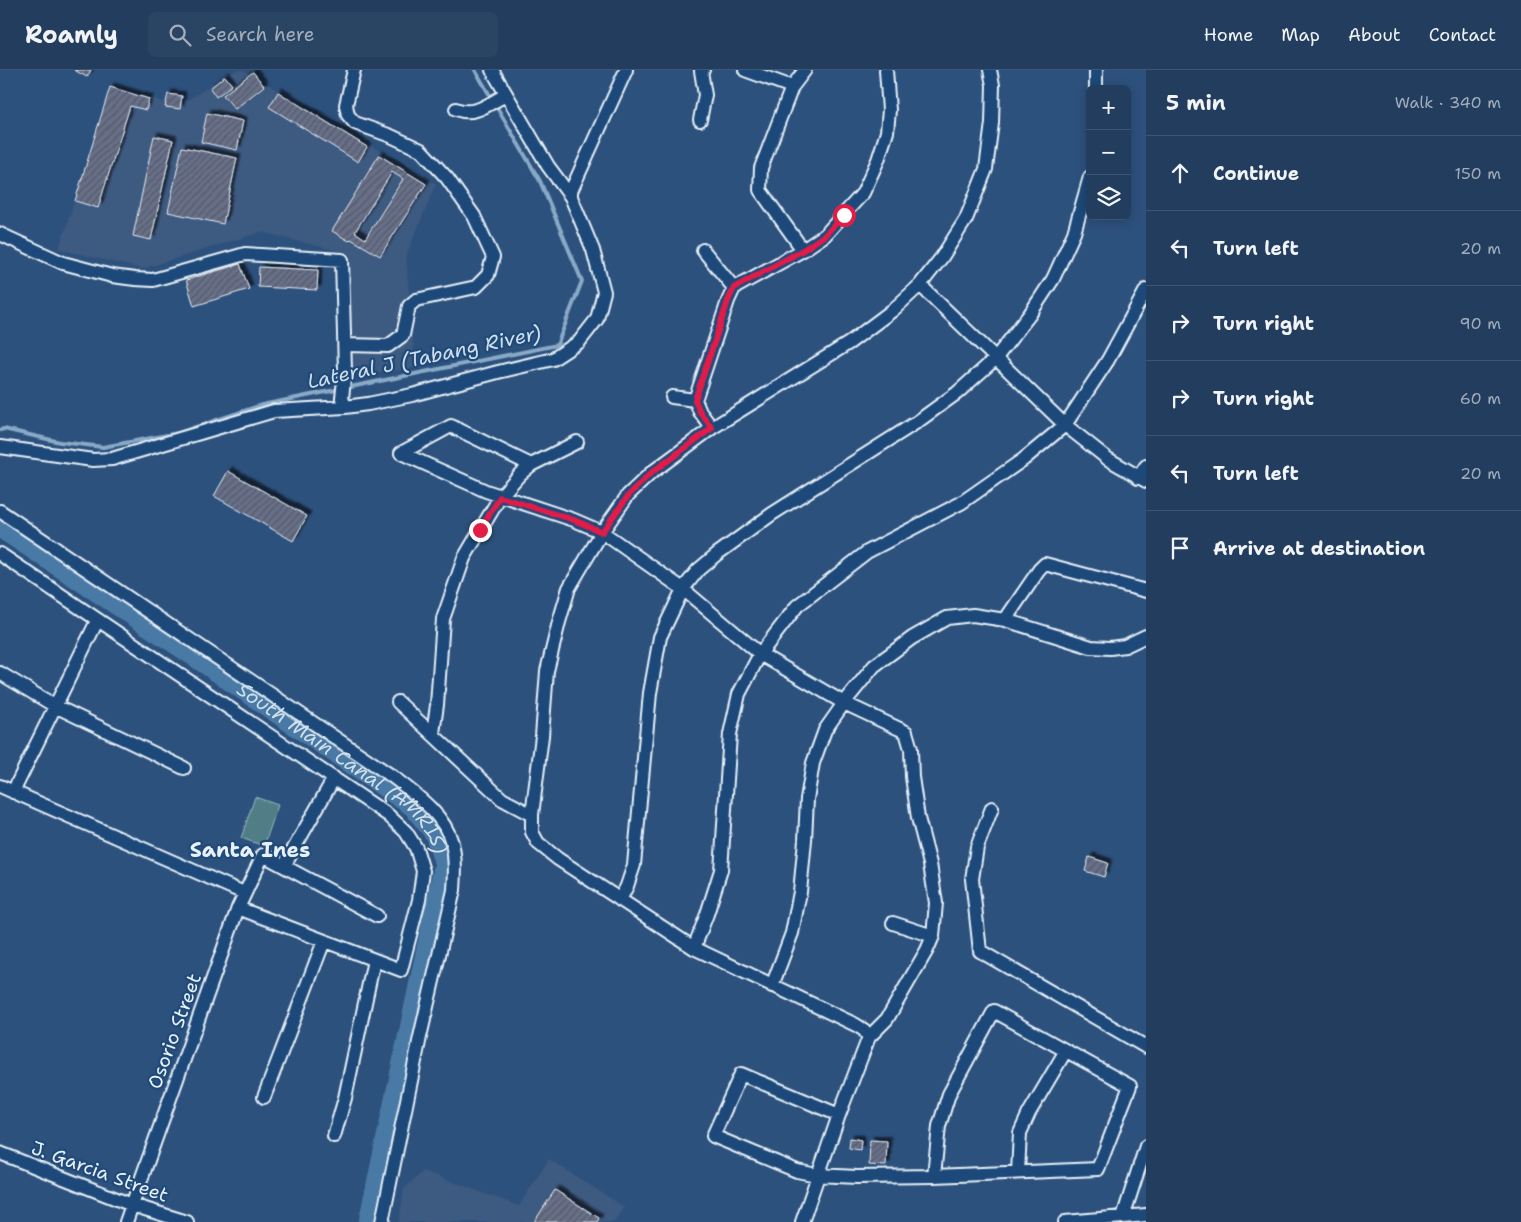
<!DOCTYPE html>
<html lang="en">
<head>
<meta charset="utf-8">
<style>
	:root { --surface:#223d5e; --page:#2a4464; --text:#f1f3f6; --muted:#a2aebc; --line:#3f5673 }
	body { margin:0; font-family:"Shantell Sans",sans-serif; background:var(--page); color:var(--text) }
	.controls { position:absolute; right:15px; top:15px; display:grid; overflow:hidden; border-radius:8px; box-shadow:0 2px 12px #0003 }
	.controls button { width:45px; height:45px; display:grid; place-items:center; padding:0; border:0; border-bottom:1px solid var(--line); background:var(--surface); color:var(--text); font:25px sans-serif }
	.stop { position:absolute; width:15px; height:15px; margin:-11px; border:4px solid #e11d48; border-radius:50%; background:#fff }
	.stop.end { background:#e11d48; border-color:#fff; box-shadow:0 1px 5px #0008 }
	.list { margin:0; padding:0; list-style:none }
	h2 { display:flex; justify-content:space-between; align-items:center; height:65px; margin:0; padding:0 20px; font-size:21px }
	h2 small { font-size:16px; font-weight:400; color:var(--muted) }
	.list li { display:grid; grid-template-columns:32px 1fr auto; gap:15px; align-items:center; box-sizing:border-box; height:75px; padding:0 20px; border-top:1px solid var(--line) }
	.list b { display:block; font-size:19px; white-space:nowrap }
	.list em { font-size:16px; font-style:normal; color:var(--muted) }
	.icon { flex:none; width:28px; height:28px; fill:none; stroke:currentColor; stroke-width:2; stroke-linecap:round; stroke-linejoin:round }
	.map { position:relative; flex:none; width:1146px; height:1152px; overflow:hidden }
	header { display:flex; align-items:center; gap:30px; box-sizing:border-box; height:70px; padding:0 25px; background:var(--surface); border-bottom:1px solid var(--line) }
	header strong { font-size:24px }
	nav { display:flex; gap:28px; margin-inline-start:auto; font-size:18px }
	.search { width:350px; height:45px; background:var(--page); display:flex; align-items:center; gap:12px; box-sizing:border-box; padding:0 18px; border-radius:8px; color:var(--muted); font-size:19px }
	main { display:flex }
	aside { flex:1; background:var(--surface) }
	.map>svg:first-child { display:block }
</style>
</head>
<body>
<header>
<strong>Roamly</strong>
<div class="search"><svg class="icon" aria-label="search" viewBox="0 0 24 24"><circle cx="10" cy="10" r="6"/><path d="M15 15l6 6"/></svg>Search here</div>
<nav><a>Home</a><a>Map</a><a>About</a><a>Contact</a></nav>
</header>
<main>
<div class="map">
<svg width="1146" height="1152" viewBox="0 0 1146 1152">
	<defs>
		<pattern id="building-hatch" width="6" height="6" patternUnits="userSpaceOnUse" patternTransform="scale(1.25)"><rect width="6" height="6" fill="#676f89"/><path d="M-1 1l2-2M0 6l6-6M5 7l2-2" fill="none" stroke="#555a66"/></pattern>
		<filter id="shadow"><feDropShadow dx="4" dy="-4" stdDeviation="1" flood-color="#0009"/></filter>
	</defs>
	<rect width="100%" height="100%" fill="#2d517d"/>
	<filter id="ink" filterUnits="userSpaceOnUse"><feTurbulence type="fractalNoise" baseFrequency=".02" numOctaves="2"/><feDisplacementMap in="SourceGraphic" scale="10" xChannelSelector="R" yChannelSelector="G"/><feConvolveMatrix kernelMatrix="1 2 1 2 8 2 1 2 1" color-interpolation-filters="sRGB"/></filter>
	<g filter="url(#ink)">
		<path fill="#3e5a81" d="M 236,0 L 243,0 L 436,114 L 406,186 L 415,298 L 349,307 L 349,184 L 261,162 L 142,199 L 59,179 L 111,17 L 178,36 Z
			M 549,1089 L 624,1137 L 614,1152 L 399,1152 L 404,1119 L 423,1101 L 519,1136 Z"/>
		<path fill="#517d86" stroke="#9cb7bf" d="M 255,727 L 278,735 L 264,776 L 241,768 Z"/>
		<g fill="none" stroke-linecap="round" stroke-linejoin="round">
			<path stroke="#89aac7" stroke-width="4" d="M 0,360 L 4,359 L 60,372 L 103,377 L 178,363 L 262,335 L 557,275 L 582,211 L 540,111 L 475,0"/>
			<path stroke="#497aa6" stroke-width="21" id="s1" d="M 0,457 L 193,585 L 413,736 L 435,763 L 445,794 L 369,1152"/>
		</g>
		<path fill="url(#building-hatch)" stroke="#e8f1f8" fill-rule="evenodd" filter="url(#shadow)" d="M 74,0 L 91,0 L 87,7 Z
			M 253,2 L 264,16 L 235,39 L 223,25 Z
			M 225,6 L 232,15 L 216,27 L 210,18 Z
			M 110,17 L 149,29 L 146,40 L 130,36 L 98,138 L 75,131 Z
			M 278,22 L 367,77 L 358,92 L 269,37 Z
			M 168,24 L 182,26 L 180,39 L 165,37 Z
			M 207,43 L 243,51 L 237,80 L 201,72 Z
			M 154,66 L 173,70 L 151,170 L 133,166 Z
			M 182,77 L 237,88 L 223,154 L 168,142 Z
			M 379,85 L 426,114 L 380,186 L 351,169 L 349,171 L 332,161 ZM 392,102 L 403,109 L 365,169 L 355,162 Z
			M 240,194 L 249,219 L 194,236 L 186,210 Z
			M 259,197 L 318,200 L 317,220 L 258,217 Z
			M 228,401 L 307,446 L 293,471 L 214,426 Z
			M 1089,787 L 1108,793 L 1104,807 L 1085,801 Z
			M 850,1068 L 861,1070 L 860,1080 L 849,1078 Z
			M 870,1070 L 887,1071 L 886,1096 L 869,1095 Z
			M 555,1120 L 599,1148 L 597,1152 L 534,1152 Z"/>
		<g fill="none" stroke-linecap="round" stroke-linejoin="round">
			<g stroke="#e8f1f8" stroke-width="16">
				<path id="minor" d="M 745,0 L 792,17
					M 1096,0 L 1096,19
					M 456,39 C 475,47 489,33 506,25
					M 700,50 L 705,25 L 701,1 L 703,0
					M 571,127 L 571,121 L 626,0
					M 0,164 L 63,193 L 112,206 L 135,209 L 153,210 L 245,184 L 342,190 L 345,301 L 342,328 L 345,337
					M 703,180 L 734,218
					M 803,180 L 760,120 L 761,98 L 792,17 L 805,0
					M 920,215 L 1065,355 L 1108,389 L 1146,411
					M 345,275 L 388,276 L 403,265 L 409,236 L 416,230 L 476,217 L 488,205 L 493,187 L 474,146 L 447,108 L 421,80 L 391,66 L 355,53 L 348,45 L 346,35 L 354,0
					M 672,327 L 695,330
					M 712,358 L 700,342 L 695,330 L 728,231 L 734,218 L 803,180 L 825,165 L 863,123 L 878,90 L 887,62 L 889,40 L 886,0
					M 0,377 L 93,390 L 112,389 L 274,341 L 345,337 L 368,334 L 412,325 L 498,302 L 553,289 L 579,272 L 597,249 L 604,222 L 593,180 L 571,127 L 548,96 L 492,0
					M 401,383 L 486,421 L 574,450 L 602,462 L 683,519 L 760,584 L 844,633 L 906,662 L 911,679 L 912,707 L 918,748 L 930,794 L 936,833 L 933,866 L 927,880 L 887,949 L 869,967
					M 401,383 L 451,356 L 531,395
					M 1138,408 L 1146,396
					M 0,441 L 393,707 C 416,725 444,744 452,773 C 456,789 455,805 454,820 L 420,967 L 382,1152
					M 0,484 L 388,745 L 406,762 L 416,778 L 423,801 L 419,830 L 401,900 L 238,838
					M 1005,550 L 1039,500 L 1045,494 L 1146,521
					M 0,603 L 55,636 L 184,698
					M 398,632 L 502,729 L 532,745
					M 433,663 L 437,635 L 443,549 L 464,488 L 500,427 L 520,404 L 531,395 L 577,372
					M 0,716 L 244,823
					M 13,722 L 97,551
					M 992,738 L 977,777 L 972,809 L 980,881 L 1146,977
					M 284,796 L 334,708
					M 620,830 L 627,816 L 634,795 L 650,623 L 660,567 L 683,519 L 698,500 L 717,484 L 772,444 L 917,352 L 957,323 L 995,289 L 1030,244 L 1053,209 L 1074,163 L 1090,107
					M 893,853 L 933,866
					M 694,878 L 707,844 L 721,800 L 730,664 L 739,624 L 760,584 L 797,536 L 867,482 L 961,433 L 1024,389 L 1065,355 L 1108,290 L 1146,220
					M 772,916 L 792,863 L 800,822 L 805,770 L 807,729 L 813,693 L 825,660 L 844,633 L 874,596 L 912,568 L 947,548 L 973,545 L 1005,550 L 1091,577 L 1110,578 L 1125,576 L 1146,566
					M 264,1027 L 324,871
					M 839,1045 L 741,1004 L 713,1066 L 797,1101 L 817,1105 L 857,1107 L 934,1106 L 1098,1099 L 1130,1016 L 994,941 L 949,1024 L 939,1056 L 934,1106
					M 334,1066 L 345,1028 L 374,890
					M 0,1083 L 132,1135 L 187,1152
					M 1018,1102 L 1020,1063 L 1029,1043 L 1065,982
					M 1123,1147 L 1146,1076
					M 126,1152 L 238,838 L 263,785 L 377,846
					M 802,1152 L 839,1045 L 869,967 L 864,960 L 856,955 L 694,878 L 558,789 L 538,773 L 532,762 L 532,745 L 542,666 L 547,601 L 559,552 L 569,518 L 602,462 L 628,425 L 651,403 L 712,358 L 849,273 L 893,240 L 920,215 L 942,187 L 966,149 L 986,99 L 992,53 L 993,15 L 990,0
					M 1065,1152 L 1146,1145"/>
			</g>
			<use href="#minor" stroke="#1f4a7a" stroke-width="12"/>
		</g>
	</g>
	<g fill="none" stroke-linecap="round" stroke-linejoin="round" filter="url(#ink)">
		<path stroke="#e11d48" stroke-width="6" d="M 480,460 L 500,427 L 574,450 L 602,462 L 628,426 L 651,403 L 712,358 L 700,342 L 695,330 L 728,231 L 734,218 L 803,180 L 825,165 L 844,145"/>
	</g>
	<g text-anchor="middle" stroke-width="4.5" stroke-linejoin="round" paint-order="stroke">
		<g font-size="19" fill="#e8f1f8" stroke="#1f4a7a">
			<text transform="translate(174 961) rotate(-70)" y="7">Osorio Street</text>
			<text transform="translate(100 1101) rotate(20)" y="7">J. Garcia Street</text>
		</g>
		<g font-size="20" font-style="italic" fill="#d0dfec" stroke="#1f4a7a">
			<text transform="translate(424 287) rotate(-12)" y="7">Lateral J (Tabang River)</text>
			<text dy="7" stroke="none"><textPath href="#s1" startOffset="421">South Main Canal (AMRIS)</textPath></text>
		</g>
		<g font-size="21" font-weight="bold" fill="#e8f1f8" stroke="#1f4a7a">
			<text x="250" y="787">Santa Ines</text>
		</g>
	</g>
</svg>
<div class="controls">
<button>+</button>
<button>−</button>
<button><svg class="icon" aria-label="layers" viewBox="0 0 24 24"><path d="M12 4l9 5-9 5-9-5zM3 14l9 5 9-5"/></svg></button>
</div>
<div class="stop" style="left:844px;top:145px"></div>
<div class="stop end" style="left:480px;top:460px"></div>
</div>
<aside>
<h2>5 min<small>Walk · 340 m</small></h2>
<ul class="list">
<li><svg class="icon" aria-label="ahead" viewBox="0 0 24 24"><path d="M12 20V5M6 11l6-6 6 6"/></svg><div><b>Continue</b></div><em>150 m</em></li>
<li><svg class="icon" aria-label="left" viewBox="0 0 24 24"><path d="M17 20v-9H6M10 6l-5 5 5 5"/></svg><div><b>Turn left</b></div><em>20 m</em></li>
<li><svg class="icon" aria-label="right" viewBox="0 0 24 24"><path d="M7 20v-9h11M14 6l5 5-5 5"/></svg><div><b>Turn right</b></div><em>90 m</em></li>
<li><svg class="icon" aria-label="right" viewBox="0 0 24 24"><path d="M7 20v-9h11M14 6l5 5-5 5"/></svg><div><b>Turn right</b></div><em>60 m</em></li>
<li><svg class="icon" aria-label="left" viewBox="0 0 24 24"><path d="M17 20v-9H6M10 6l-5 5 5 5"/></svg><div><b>Turn left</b></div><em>20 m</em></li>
<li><svg class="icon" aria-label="arrive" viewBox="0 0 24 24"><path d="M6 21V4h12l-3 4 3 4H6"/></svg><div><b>Arrive at destination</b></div></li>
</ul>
</aside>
</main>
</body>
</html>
